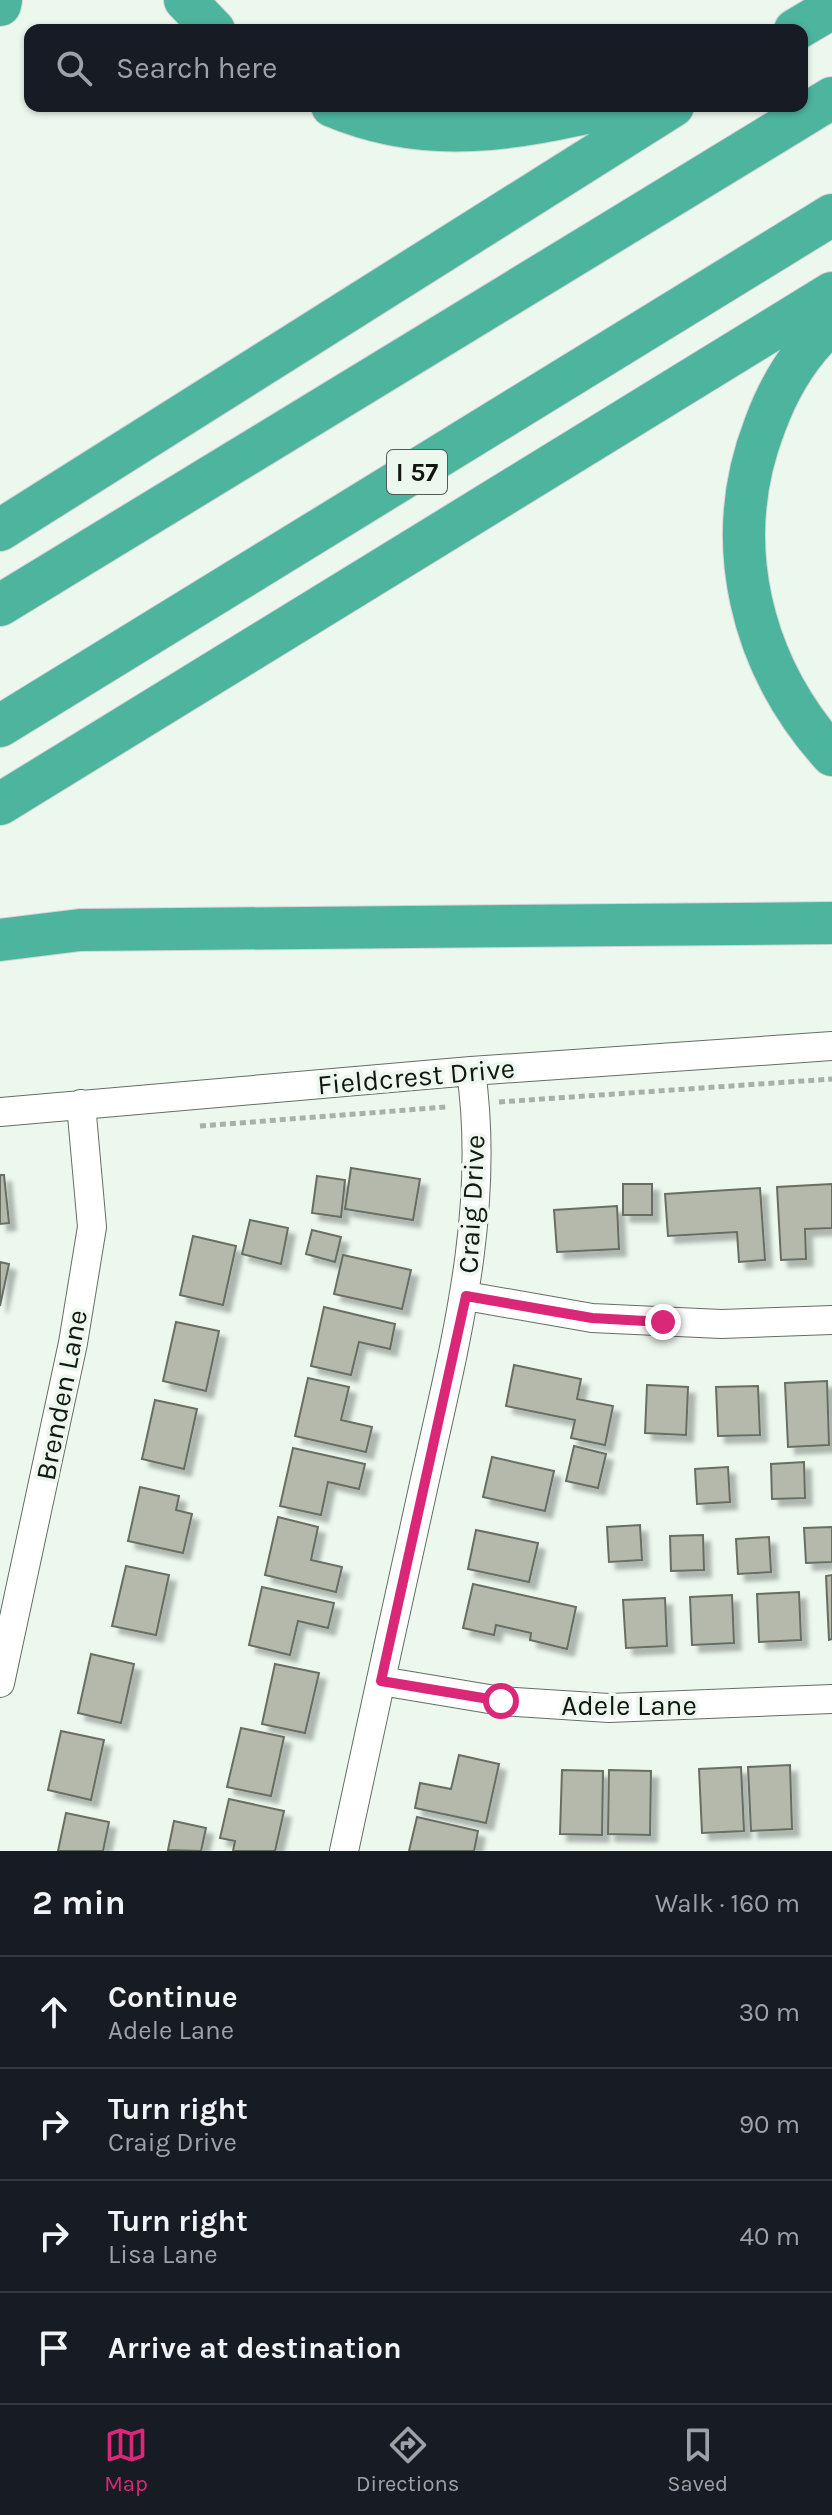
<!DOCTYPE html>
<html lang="en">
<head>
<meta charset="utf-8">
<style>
	:root { --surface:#171b24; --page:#20242c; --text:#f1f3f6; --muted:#9ea1a6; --line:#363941; --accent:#db2777 }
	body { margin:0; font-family:Karla,sans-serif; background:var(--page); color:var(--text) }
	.stop { position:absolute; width:24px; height:24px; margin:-18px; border:6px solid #db2777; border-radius:50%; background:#fff }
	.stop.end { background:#db2777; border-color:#fff; box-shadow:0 2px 8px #0008 }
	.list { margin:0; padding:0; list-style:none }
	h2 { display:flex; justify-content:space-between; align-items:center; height:104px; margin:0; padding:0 32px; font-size:34px }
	h2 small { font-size:26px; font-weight:400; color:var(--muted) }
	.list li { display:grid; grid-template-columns:52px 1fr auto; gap:24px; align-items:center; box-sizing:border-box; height:112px; padding:0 32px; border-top:2px solid var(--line) }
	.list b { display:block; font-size:30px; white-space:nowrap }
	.list p { margin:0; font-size:26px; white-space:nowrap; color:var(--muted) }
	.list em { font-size:26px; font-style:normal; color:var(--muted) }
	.icon { flex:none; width:44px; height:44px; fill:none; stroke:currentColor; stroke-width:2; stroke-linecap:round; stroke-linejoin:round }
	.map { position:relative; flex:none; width:832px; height:1851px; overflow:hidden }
	.search { position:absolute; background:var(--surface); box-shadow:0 2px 6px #0004; left:24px; right:24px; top:24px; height:88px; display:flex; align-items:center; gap:20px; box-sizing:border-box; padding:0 28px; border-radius:16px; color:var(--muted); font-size:30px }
	.sheet { height:552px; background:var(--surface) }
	nav { display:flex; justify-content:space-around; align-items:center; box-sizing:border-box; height:112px; border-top:2px solid var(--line); background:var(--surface); font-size:22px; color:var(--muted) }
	nav a { display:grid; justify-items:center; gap:4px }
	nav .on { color:var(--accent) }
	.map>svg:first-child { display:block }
</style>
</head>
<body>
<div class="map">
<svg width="832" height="1851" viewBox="0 0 832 1851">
	<defs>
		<filter id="shadow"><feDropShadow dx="7" dy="7" stdDeviation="2" flood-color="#0004"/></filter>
	</defs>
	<rect width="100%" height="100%" fill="#ecf8ee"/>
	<path fill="#b5b9ac" stroke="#6a6e62" stroke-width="2" filter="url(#shadow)" d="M 351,1168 L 420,1179 L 413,1220 L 345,1209 Z
		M 0,1175 L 4,1175 L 9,1223 L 0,1224 Z
		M 317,1176 L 345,1180 L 341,1217 L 312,1213 Z
		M 623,1184 L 652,1184 L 652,1215 L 623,1215 Z
		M 832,1184 L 832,1228 L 805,1229 L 806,1259 L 781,1260 L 777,1187 Z
		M 760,1188 L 765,1260 L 739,1262 L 737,1232 L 668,1236 L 665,1194 Z
		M 617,1206 L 619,1249 L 557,1252 L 554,1210 Z
		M 250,1220 L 288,1228 L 281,1264 L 242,1254 Z
		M 312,1230 L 341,1237 L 335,1262 L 306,1254 Z
		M 193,1236 L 236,1246 L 223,1305 L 180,1295 Z
		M 343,1255 L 411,1270 L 402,1309 L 334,1294 Z
		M 0,1262 L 9,1264 L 0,1306 Z
		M 324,1307 L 395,1324 L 390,1349 L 359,1342 L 351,1375 L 311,1366 Z
		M 176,1322 L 219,1331 L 206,1391 L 163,1381 Z
		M 514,1365 L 581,1379 L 577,1399 L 613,1406 L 605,1445 L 571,1438 L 575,1420 L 506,1406 Z
		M 308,1378 L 349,1387 L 341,1420 L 372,1427 L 366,1452 L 295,1436 Z
		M 827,1381 L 829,1445 L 788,1447 L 785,1383 Z
		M 647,1385 L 688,1387 L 686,1435 L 645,1433 Z
		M 758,1386 L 760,1435 L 718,1436 L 716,1387 Z
		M 155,1400 L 197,1409 L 184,1469 L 142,1459 Z
		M 574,1446 L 606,1454 L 598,1488 L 566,1481 Z
		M 293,1448 L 365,1464 L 359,1489 L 328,1482 L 321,1515 L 280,1506 Z
		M 492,1457 L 554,1471 L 545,1511 L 483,1497 Z
		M 804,1462 L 805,1498 L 772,1499 L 771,1464 Z
		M 728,1467 L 730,1502 L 697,1504 L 695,1469 Z
		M 140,1487 L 179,1496 L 176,1510 L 192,1514 L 183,1553 L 128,1541 Z
		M 278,1517 L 318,1527 L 311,1560 L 342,1567 L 336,1592 L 265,1575 Z
		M 640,1525 L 642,1560 L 609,1562 L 607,1527 Z
		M 832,1527 L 832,1562 L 806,1563 L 804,1528 Z
		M 476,1530 L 538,1543 L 529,1582 L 468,1569 Z
		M 703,1535 L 704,1570 L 671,1571 L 670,1536 Z
		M 769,1537 L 771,1572 L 738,1574 L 736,1539 Z
		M 126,1566 L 169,1575 L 156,1635 L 112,1626 Z
		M 832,1575 L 832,1639 L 829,1640 L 826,1576 Z
		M 473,1584 L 576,1607 L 567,1649 L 530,1640 L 531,1633 L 496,1625 L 494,1635 L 463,1628 Z
		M 262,1587 L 334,1603 L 328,1628 L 298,1621 L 290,1655 L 249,1645 Z
		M 799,1592 L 801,1640 L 759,1642 L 757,1594 Z
		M 732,1595 L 734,1643 L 692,1645 L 690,1597 Z
		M 665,1598 L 667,1646 L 626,1648 L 623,1600 Z
		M 91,1654 L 134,1664 L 121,1723 L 78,1713 Z
		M 275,1664 L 319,1673 L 305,1733 L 262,1724 Z
		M 241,1728 L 284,1737 L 271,1796 L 227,1787 Z
		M 61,1731 L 104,1740 L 91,1800 L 48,1790 Z
		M 459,1755 L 499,1764 L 486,1823 L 415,1808 L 420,1783 L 451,1789 Z
		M 790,1765 L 792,1829 L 751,1831 L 748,1767 Z
		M 741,1767 L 744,1831 L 702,1833 L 699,1769 Z
		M 562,1770 L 603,1771 L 602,1835 L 560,1834 Z
		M 609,1770 L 651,1771 L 650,1835 L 608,1834 Z
		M 229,1799 L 284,1811 L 275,1851 L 233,1851 L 235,1841 L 220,1838 Z
		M 66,1813 L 109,1822 L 103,1851 L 58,1851 Z
		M 417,1817 L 478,1831 L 474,1851 L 409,1851 Z
		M 174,1821 L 206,1828 L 201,1851 L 168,1850 Z"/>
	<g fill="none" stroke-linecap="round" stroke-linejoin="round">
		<g stroke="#646e65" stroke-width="30">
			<path id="minor" d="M 0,1112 L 471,1071 L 832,1046
				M 466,1296 L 592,1318 L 721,1324 L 832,1320
				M 381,1681 L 501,1701 L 609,1708 L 832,1699
				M 0,1683 L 73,1343 L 92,1227 L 81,1104
				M 344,1851 C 370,1729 397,1606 424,1484 C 454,1348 491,1212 471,1071"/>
		</g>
		<g stroke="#d5d5d5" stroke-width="44">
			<path id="highway" d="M 185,0 L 214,30
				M 0,5 L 1,0
				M 795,30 L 832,8
				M 332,106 C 431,148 518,128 619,106
				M 832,323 C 801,350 779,387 765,425 C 720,541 750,664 832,755
				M 0,530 L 673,106
				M 0,605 L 832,98
				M 0,726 L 832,215
				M 0,804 L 832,293
				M 0,940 L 80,930 L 832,923"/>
		</g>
		<path stroke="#a7b1a9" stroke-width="5" stroke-dasharray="6 4" stroke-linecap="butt" d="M 499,1102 L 832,1079
			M 200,1126 L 446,1107"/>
		<use href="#minor" stroke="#fff" stroke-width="28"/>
		<use href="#highway" stroke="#4db49e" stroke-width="42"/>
	</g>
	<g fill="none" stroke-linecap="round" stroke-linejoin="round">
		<path stroke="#db2777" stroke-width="10" d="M 501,1701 L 381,1681 L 466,1296 L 592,1318 L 663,1322"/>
	</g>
	<g text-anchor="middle" stroke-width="7" stroke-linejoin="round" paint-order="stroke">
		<rect fill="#ecf8ee" stroke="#545a55" stroke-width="2" x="387" y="450" width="60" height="44" rx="6"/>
		<g font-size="26" font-weight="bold" fill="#131714">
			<text x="417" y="481">I 57</text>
		</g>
		<g font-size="28" fill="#131714" stroke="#ecf8ee">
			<text transform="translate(416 1076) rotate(-5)" y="10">Fieldcrest Drive</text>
			<text transform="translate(471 1204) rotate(-87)" y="10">Craig Drive</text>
			<text transform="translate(61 1395) rotate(-79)" y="10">Brenden Lane</text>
			<text x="629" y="1715">Adele Lane</text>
		</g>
	</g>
</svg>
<div class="stop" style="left:501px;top:1701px"></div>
<div class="stop end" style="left:663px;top:1322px"></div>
<div class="search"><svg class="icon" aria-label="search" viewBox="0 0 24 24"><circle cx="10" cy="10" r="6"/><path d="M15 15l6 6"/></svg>Search here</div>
</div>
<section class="sheet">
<h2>2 min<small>Walk · 160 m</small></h2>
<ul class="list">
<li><svg class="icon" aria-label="ahead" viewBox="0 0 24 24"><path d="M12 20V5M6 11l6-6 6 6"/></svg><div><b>Continue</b><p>Adele Lane</p></div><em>30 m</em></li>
<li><svg class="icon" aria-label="right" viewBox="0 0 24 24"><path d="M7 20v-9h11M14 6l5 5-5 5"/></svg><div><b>Turn right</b><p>Craig Drive</p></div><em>90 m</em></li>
<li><svg class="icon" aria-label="right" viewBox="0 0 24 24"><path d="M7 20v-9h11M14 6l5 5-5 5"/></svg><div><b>Turn right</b><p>Lisa Lane</p></div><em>40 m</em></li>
<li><svg class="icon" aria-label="arrive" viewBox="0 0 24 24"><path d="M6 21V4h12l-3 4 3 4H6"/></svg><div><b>Arrive at destination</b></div></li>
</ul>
</section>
<nav>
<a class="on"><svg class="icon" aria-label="map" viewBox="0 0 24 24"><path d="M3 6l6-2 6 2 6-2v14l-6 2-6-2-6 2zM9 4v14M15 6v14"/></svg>Map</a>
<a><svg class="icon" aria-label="directions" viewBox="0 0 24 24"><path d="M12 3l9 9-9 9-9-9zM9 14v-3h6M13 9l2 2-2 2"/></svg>Directions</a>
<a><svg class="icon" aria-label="saved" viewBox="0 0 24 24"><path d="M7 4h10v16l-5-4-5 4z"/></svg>Saved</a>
</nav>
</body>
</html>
